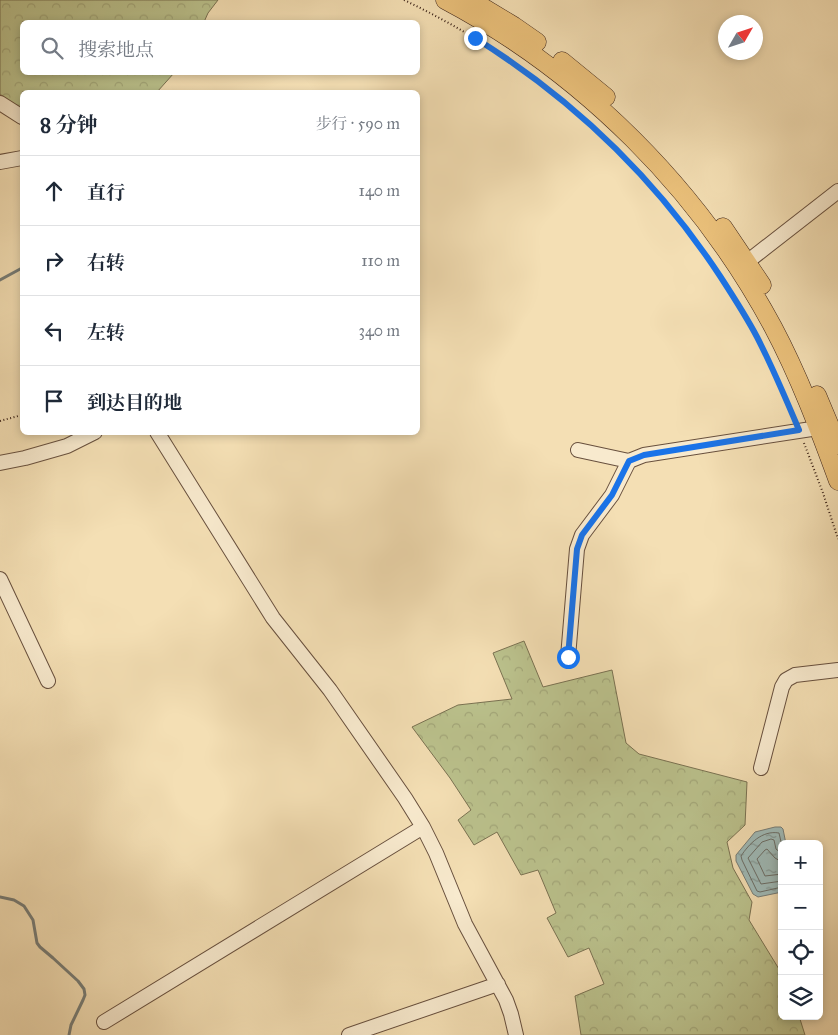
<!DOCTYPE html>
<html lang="zh">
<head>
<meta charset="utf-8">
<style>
	:root { --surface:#fff; --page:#f6f6f7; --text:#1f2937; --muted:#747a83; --line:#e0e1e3 }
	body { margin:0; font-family:"IM FELL Great Primer","Noto Serif SC",serif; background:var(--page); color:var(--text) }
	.controls { position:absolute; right:15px; bottom:15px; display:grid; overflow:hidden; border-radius:8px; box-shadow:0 2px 8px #0003 }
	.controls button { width:45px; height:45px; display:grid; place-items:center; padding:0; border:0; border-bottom:1px solid var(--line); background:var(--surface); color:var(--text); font:25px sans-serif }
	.compass { position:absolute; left:718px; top:15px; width:45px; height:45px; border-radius:50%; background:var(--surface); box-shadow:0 2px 8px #0003; rotate:51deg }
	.stop { position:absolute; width:15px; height:15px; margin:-11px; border:4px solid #1a73e8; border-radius:50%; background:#fff }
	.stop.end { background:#1a73e8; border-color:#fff; box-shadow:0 1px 5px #0008 }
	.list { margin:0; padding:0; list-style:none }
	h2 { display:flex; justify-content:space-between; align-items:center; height:65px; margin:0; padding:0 20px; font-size:21px }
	h2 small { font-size:16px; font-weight:400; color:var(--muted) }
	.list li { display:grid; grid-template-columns:32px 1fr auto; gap:15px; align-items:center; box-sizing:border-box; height:70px; padding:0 20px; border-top:1px solid var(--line) }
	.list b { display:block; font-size:19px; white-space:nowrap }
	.list em { font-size:16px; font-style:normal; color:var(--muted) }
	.icon { flex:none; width:28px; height:28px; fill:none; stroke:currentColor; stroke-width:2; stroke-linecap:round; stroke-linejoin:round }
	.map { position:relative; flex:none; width:838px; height:1035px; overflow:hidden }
	.search { position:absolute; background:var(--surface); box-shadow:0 2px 8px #0003; left:20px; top:20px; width:400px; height:55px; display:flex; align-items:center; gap:12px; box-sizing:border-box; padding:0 18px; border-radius:8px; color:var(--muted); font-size:19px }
	.panel { position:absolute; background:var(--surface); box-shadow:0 2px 8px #0003; left:20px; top:90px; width:400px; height:345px; border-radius:8px }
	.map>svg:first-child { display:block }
</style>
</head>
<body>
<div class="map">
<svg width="838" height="1035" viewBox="0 0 838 1035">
	<defs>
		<pattern id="forest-crowns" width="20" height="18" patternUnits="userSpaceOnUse" patternTransform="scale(1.25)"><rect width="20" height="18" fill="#bbc28d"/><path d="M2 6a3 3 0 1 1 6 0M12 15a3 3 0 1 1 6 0" fill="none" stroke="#a2a679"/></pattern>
		<pattern id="water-ripples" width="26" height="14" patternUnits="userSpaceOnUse" patternTransform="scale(1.25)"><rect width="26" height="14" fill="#9fbab7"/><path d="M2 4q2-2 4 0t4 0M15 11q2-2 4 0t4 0" fill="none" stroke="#839794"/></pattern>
	</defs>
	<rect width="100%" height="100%" fill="#f4dfb4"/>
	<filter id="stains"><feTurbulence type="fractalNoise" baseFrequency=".004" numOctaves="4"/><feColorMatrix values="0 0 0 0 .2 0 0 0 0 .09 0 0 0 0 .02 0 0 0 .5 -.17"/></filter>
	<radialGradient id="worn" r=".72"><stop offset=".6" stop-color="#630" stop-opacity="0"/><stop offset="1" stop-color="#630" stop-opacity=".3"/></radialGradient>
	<path fill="url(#forest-crowns)" stroke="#7a7252" d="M 0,0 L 218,0 L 208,13 L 204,22 L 22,22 L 22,72 L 174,73 L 157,92 L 22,92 L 22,111 L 0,94 Z
		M 524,641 L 543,687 L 612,670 L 626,743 L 639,754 L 747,782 L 745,825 L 727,842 L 733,868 L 752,902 L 749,920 L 782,974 L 782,1016 L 799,1016 L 805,1035 L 581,1035 L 575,996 L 604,984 L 589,948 L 568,957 L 547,918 L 556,913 L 538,870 L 521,875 L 497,832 L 474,845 L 458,820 L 471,810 L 450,778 L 412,727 L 458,705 L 512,699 L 493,653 Z"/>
	<path fill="url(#water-ripples)" stroke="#777d77" d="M 775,827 L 781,827 L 783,829 L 786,844 L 782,844 L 782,892 L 758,897 L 753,894 L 736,861 L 736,855 L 755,832 Z"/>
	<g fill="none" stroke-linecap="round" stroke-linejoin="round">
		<path stroke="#6c6e67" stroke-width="1" d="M 782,846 L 779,833 C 762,830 749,844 741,856 L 742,860 L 757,891 L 760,892 L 782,887
			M 782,854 L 776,849 L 774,840 L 771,839 L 762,842 L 748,858 L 761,884 L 782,881
			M 782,862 L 775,858 L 767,849 L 765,850 L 757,859 L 765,876 L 782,874"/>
		<path stroke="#777d77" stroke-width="3" d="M 0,280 L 22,268
			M 0,897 L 14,900 L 24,906 L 33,920 L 37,943 L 40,947 L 53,958 L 78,981 L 84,989 L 85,995 L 83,1000 L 71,1025 L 69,1035"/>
		<g stroke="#68503e" stroke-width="16">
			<path id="minor" d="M 0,103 L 22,117
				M 0,162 L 22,158
				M 747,262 L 838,191
				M 157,432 L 273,618 L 330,690 L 405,798 L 423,827 L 436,853 L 465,924 L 506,1000 L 511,1014 L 516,1035
				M 578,450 L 629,461 L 644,455 L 818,428
				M 0,463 L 25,458 L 67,446 L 95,432
				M 0,579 L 48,681
				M 568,657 L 577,549 L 582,535 L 612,495 L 629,461
				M 761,768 L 782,687 L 786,680 L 795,675 L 838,670
				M 104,1022 L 423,827
				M 349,1035 L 498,984"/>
		</g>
		<g stroke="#3a2117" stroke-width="19">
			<path id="major" d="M 445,0 C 583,73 699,189 773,327 C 799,376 819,429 838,481
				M 471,0 L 514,26 L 537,42
				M 562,61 L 606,97
				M 723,227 L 762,285
				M 817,395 L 838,445"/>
		</g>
		<path stroke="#3a2117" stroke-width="2" stroke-dasharray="1 2.5" stroke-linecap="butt" d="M 404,0 C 586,87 719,233 795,420
			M 0,421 L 22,415
			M 804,443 L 823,493 L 838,539"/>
		<use href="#minor" stroke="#f8eace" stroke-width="14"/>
		<use href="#major" stroke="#eac07a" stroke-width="18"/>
	</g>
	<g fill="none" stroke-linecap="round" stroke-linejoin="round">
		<path stroke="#1a73e8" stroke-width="6" d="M 475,38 C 573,99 656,179 720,276 C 733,296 746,316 757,337 C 773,368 786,399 799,430 L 644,455 L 629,461 L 612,495 L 582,535 L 577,549 L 568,657"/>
	</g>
	<rect width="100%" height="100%" filter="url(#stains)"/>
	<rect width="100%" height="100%" fill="url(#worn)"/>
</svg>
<div class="controls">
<button>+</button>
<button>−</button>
<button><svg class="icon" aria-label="locate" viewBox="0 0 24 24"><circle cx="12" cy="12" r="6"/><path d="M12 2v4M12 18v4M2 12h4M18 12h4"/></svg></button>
<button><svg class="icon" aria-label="layers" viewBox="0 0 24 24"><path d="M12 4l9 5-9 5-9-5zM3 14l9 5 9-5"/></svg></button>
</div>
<svg class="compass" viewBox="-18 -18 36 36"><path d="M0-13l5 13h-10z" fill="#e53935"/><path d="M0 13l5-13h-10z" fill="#747a83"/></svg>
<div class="stop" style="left:568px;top:657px"></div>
<div class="stop end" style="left:475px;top:38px"></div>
<div class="search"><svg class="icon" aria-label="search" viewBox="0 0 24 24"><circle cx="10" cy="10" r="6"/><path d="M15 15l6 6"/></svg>搜索地点</div>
<section class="panel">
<h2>8 分钟<small>步行 · 590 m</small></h2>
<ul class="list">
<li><svg class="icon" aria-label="ahead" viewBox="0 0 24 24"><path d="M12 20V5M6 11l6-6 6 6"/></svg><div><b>直行</b></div><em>140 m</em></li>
<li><svg class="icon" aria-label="right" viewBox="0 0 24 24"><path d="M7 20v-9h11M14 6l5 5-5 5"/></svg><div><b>右转</b></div><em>110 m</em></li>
<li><svg class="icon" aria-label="left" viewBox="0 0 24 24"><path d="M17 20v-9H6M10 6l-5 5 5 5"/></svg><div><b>左转</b></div><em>340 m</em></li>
<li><svg class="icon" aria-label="arrive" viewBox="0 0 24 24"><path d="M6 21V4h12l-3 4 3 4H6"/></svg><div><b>到达目的地</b></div></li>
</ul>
</section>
</div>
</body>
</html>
